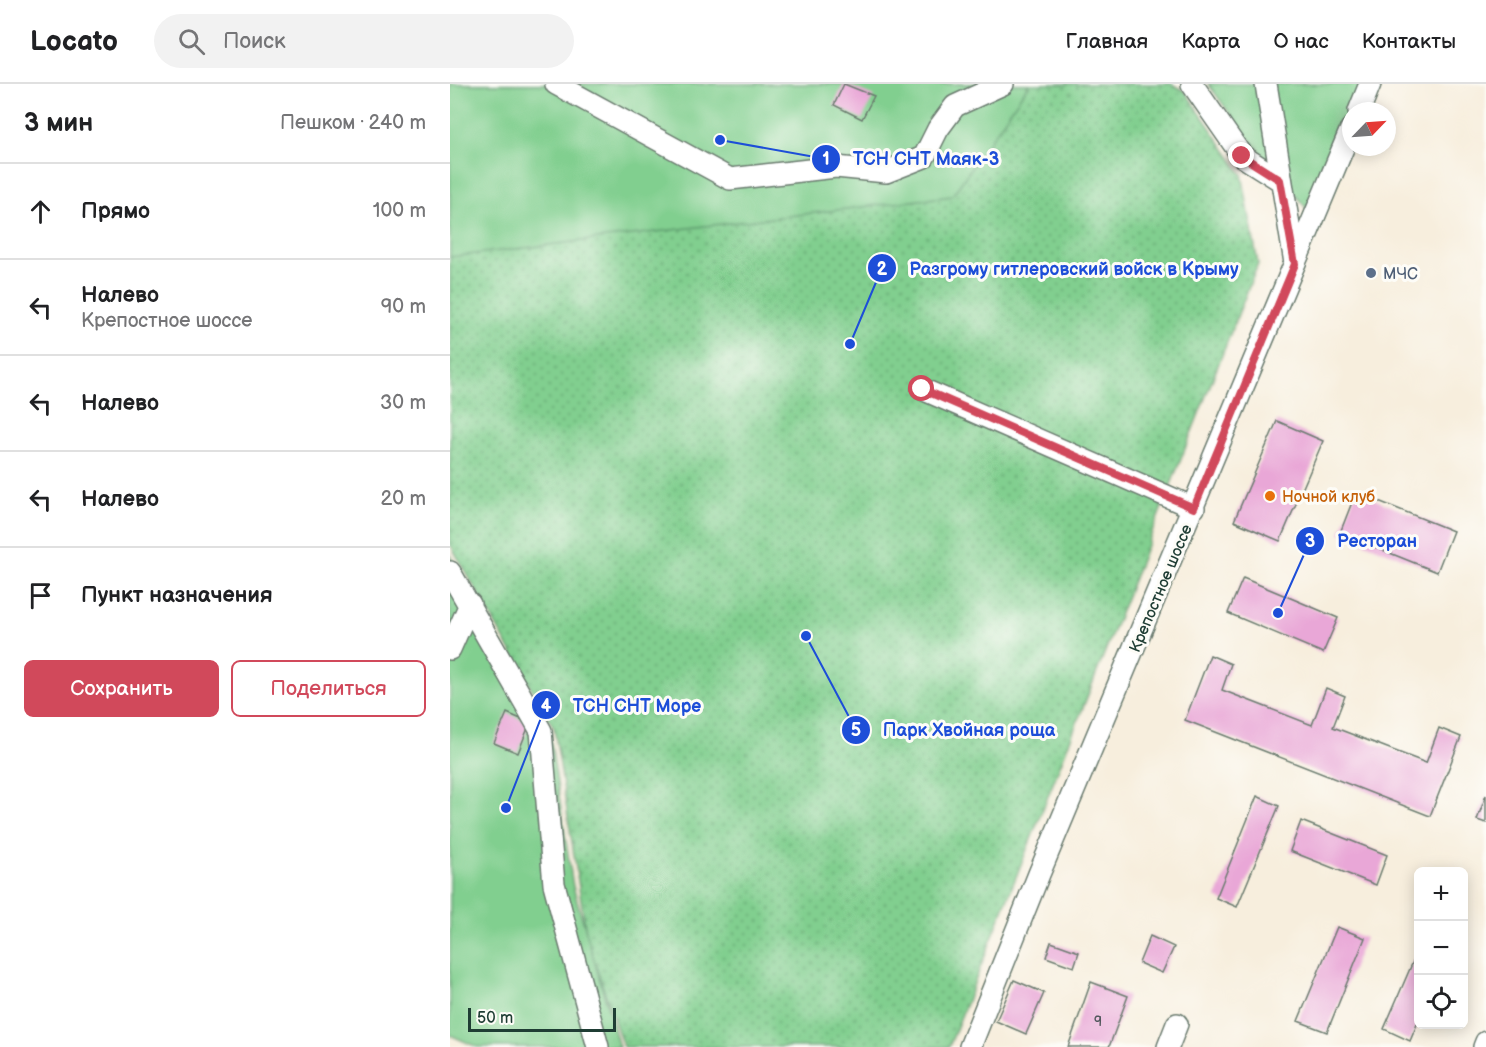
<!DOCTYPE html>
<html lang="ru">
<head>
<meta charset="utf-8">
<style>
	:root { --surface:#fff; --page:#f2f2f2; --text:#202124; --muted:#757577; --line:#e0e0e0; --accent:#d1495b }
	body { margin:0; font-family:"Balsamiq Sans",sans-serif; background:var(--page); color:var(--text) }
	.controls { position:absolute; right:18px; bottom:18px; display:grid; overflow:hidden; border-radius:9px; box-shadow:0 3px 15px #0003 }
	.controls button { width:54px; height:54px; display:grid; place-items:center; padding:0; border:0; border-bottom:2px solid var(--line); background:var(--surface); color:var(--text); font:30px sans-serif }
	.compass { position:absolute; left:892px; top:18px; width:54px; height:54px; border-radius:50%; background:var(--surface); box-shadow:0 3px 15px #0003; rotate:65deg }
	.scale { position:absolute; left:18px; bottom:15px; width:148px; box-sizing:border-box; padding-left:6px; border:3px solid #1f3d34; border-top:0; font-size:16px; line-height:21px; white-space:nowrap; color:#1f3d34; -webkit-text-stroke:4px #fdfcf7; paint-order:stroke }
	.stop { position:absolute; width:18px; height:18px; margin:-14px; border:4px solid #d1495b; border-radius:50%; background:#fff }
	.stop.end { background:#d1495b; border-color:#fff; box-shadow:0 2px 6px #0008 }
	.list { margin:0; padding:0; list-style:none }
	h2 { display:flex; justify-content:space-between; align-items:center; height:78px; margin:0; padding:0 24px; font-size:26px }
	h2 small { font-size:20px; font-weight:400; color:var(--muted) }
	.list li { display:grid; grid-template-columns:39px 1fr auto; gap:18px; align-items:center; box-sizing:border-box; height:96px; padding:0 24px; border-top:2px solid var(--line) }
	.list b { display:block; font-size:22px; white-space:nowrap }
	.list p { margin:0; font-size:20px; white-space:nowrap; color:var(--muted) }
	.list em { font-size:20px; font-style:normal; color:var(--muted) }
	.actions { display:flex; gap:12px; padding:18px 24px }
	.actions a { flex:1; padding:14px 0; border:2px solid var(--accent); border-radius:9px; text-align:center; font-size:21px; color:var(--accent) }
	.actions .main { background:var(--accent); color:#fff }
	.icon { flex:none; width:33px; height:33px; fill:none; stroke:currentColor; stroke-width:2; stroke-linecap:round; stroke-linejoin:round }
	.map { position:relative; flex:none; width:1036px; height:963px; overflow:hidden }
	header { display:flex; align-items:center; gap:36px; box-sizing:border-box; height:84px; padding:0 30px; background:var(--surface); border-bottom:2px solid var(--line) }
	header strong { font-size:28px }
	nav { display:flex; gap:33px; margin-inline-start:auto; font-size:21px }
	.search { width:420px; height:54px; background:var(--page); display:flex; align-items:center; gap:15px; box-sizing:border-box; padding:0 21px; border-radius:33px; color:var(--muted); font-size:22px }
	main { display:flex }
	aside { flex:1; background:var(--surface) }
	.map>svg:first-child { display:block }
</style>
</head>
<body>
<header>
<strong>Locato</strong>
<div class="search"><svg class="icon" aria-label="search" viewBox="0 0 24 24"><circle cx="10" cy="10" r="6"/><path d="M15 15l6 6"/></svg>Поиск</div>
<nav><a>Главная</a><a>Карта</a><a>О нас</a><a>Контакты</a></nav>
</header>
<main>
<aside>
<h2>3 мин<small>Пешком · 240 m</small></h2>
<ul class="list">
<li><svg class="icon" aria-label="ahead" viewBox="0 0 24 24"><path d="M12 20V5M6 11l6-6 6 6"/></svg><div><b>Прямо</b></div><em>100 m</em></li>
<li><svg class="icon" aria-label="left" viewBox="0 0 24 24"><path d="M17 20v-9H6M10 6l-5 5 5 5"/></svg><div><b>Налево</b><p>Крепостное шоссе</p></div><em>90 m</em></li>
<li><svg class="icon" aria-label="left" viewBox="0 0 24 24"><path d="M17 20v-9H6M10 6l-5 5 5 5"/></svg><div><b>Налево</b></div><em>30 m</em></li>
<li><svg class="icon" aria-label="left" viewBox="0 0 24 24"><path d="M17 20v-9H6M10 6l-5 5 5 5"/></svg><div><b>Налево</b></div><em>20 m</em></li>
<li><svg class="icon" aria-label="arrive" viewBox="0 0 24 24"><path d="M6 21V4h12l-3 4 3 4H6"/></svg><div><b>Пункт назначения</b></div></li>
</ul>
<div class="actions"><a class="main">Сохранить</a><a>Поделиться</a></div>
</aside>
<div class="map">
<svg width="1036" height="963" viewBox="0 0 1036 963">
	<defs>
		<pattern id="park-dots" width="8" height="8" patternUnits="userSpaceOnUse" patternTransform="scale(1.5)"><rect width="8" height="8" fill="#81cf8f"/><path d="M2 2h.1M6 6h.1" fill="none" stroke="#69a976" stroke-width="1.8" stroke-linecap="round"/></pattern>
	</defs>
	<rect width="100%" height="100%" fill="#fdfcf7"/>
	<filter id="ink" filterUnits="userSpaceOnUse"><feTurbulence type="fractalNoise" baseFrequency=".0167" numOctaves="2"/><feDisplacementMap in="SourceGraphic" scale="12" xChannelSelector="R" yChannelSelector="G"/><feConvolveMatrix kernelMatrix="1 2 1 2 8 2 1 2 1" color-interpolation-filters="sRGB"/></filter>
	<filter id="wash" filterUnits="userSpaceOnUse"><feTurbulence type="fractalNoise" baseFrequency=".008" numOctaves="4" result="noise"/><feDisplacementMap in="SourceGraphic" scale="24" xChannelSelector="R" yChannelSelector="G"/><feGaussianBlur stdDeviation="1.35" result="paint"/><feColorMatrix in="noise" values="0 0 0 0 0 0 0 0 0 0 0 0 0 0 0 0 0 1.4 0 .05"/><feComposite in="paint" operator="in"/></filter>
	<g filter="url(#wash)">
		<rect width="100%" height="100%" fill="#f7eedd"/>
		<path fill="url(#park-dots)" stroke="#508662" stroke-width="1.5" d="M 0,0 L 722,0 L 735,7 L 792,90 L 808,180 L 499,963 L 173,963 L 137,855 L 104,644 L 0,460 Z"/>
		<path fill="#81cf8f" stroke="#508662" stroke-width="1.5" d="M 0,0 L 579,0 L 502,112 L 0,173 Z
			M 758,0 L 914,0 L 857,125 L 803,61 Z
			M 0,471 L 99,646 L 123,802 L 169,963 L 27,963 L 0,951 Z"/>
		<g id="blocks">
			<path fill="#e9a7d7" d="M 394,0 L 424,12 L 412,35 L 384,21 Z
				M 827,337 L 873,357 L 830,457 L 784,437 Z
				M 906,408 L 1003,447 L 987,488 L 890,449 Z
				M 793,494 L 888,534 L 873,569 L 778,529 Z
				M 760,571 L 781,580 L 772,606 L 862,641 L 876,604 L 895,612 L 883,643 L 976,679 L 989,644 L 1011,653 L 980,732 L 735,636 Z
				M 57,629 L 80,639 L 68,669 L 44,659 Z
				M 1036,711 L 1036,739 L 1027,736 Z
				M 807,712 L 829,722 L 787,823 L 766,814 Z
				M 851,737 L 937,771 L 926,801 L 840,767 Z
				M 887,843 L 915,854 L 877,948 L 848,937 Z
				M 700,852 L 724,863 L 712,889 L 689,879 Z
				M 601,858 L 629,868 L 624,883 L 596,873 Z
				M 968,866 L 968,938 L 960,957 L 934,945 Z
				M 564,896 L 594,909 L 576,950 L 546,937 Z
				M 641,898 L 678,912 L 659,963 L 618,963 Z"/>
		</g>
	</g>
	<g filter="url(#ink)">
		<use href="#blocks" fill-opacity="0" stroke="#6b7b6f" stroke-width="1.5"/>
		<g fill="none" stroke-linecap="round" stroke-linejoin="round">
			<g stroke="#6b7b6f" stroke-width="24">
				<path id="minor" d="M 106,0 L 280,95 L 386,83 L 436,88 L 474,73 L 488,45 L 505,22 L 553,0
					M 742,0 L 792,72 L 830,96
					M 816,0 L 845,179
					M 909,27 L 920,0
					M 472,305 L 744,424
					M 0,488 L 91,647 L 104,800 L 148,963
					M 0,565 L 20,520
					M 520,963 L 589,790 L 901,45
					M 718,963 L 727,940
					M 1034,963 L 1036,958"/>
			</g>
			<use href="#minor" stroke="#fff" stroke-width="21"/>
		</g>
	</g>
	<g fill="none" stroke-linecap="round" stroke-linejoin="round" filter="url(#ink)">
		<path stroke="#d1495b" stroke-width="8" d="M 472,305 L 744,424 L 845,180 L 830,96 L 792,72"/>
	</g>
	<circle fill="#5c6f8a" stroke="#fdfcf7" stroke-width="2" cx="921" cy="189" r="6"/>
	<circle fill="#e8710a" stroke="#fdfcf7" stroke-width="2" cx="820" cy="412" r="6"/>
	<g text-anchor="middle" stroke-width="6" stroke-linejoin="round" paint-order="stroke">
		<g font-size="14" fill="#52585d">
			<text x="648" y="942">9</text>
		</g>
		<g font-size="16" fill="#4e5e75" stroke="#fdfcf7" text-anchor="start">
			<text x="933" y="195">МЧС</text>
		</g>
		<g font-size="16" fill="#c56008" stroke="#fdfcf7" text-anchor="start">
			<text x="832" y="418">Ночной клуб</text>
		</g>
		<g font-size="16" fill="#1f3d34" stroke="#fdfcf7">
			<text transform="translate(710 504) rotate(-67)" y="6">Крепостное шоссе</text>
		</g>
	</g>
	<path fill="none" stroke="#1d4ed8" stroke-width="2" d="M270 56L376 75M400 260L432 184M828 529L860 457M56 724L96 621M356 552L406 646"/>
	<g fill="#1d4ed8" stroke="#fdfcf7" stroke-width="2">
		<circle cx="270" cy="56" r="6"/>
		<circle cx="400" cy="260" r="6"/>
		<circle cx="828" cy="529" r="6"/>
		<circle cx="56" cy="724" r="6"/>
		<circle cx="356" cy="552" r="6"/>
		<circle cx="376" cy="75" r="15"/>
		<circle cx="432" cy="184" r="15"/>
		<circle cx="860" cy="457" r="15"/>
		<circle cx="96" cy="621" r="15"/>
		<circle cx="406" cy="646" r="15"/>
	</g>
	<g font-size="18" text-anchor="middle" font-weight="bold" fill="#fff">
		<text x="376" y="81">1</text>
		<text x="432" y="191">2</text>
		<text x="860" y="463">3</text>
		<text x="96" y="628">4</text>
		<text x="406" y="652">5</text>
	</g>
	<g font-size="18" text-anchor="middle" font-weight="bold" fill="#1d4ed8" stroke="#fdfcf7" stroke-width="6" stroke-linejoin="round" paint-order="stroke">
		<text x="476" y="81">ТСН СНТ Маяк-3</text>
		<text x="624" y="191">Разгрому гитлеровский войск в Крыму</text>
		<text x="927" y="463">Ресторан</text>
		<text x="187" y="628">ТСН СНТ Море</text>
		<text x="519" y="652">Парк Хвойная роща</text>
	</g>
</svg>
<div class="controls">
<button>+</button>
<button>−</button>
<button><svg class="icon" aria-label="locate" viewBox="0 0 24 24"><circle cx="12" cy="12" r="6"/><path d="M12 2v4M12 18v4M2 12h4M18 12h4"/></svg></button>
</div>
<svg class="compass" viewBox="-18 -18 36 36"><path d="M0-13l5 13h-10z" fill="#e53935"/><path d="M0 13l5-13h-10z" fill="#757577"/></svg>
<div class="scale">50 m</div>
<div class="stop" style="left:472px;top:305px"></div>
<div class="stop end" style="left:792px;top:72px"></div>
</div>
</main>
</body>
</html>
